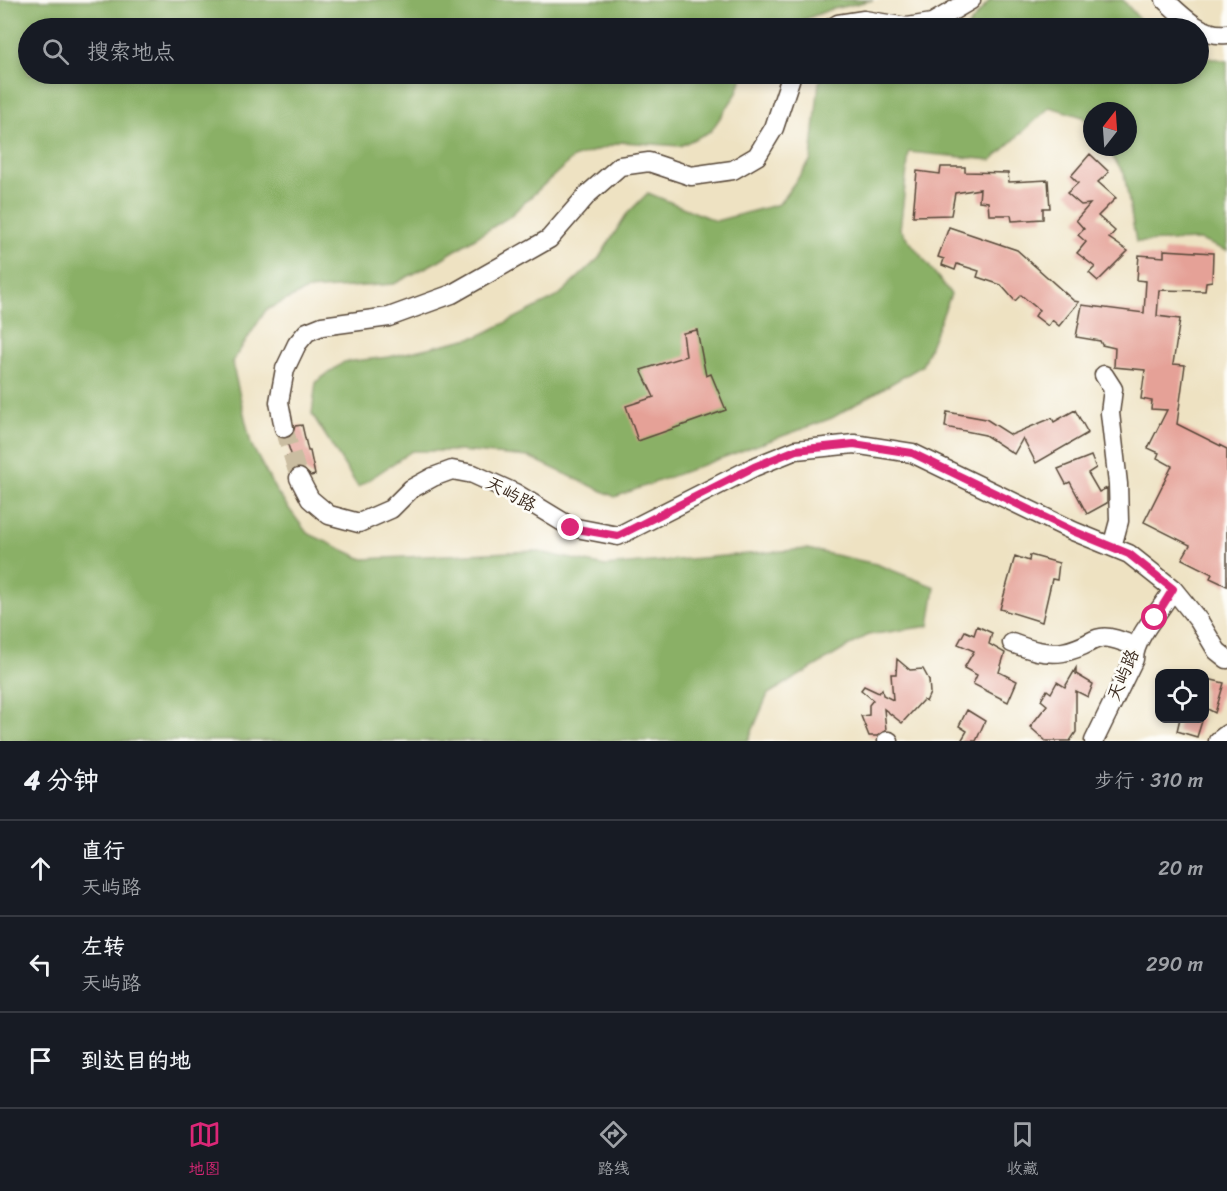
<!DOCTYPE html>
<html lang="zh">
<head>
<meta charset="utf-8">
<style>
	:root { --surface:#171b24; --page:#242831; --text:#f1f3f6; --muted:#9ea1a6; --line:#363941; --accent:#db2777 }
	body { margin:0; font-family:Sriracha,"LXGW WenKai TC",sans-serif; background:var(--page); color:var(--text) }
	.controls { position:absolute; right:18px; bottom:18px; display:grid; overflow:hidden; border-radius:12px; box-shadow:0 3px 9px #0003 }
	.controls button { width:54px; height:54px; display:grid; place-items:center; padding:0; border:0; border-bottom:2px solid var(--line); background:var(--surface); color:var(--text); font:30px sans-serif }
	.compass { position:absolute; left:1083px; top:102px; width:54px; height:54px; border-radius:50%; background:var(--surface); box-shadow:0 3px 9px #0003; rotate:17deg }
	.stop { position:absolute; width:18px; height:18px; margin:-14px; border:4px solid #db2777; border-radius:50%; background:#fff }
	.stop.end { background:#db2777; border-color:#fff; box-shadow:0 2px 6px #0008 }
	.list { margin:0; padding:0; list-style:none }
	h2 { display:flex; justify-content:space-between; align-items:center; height:78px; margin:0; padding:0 24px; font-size:26px }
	h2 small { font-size:20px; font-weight:400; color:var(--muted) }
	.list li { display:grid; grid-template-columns:39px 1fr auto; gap:18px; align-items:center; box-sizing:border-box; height:96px; padding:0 24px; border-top:2px solid var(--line) }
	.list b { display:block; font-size:22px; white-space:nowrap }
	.list p { margin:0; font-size:20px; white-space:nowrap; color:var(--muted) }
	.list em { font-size:20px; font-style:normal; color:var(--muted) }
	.icon { flex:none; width:33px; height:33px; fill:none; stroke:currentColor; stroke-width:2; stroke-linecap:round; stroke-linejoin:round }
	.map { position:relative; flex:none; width:1227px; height:741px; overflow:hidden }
	.search { position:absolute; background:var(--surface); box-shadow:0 3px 9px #0003; left:18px; right:18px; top:18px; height:66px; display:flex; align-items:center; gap:15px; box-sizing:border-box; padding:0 21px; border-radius:33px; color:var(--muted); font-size:22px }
	.sheet { height:366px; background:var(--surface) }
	nav { display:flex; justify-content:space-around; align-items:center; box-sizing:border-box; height:84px; border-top:2px solid var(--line); background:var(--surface); font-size:16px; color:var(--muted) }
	nav a { display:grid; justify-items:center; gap:3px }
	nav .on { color:var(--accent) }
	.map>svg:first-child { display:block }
</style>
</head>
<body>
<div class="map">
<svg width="1227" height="741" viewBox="0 0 1227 741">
	<rect width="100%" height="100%" fill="#fdfcf7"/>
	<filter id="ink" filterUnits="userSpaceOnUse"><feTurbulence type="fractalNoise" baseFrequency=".0167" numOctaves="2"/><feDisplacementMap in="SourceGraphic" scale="12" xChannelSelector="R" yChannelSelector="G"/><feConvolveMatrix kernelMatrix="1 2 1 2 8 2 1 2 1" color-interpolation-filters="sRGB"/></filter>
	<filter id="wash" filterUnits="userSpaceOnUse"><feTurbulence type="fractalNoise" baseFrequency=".008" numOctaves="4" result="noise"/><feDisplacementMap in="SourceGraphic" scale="24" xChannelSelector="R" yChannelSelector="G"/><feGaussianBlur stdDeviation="1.35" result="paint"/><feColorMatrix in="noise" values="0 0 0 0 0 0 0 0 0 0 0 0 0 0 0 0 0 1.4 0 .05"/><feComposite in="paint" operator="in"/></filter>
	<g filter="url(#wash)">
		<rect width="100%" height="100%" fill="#eee2c2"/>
		<path fill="#8ab066" stroke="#626d42" stroke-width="1.5" d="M 0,0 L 873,0 L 829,10 L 782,28 L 28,28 L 28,74 L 743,74 L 737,93 L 711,131 L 680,146 L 622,142 L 573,158 L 509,217 L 438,261 L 394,284 L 307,290 L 266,310 L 232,362 L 251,444 L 276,491 L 307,533 L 363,559 L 535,551 L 605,566 L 807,549 L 876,564 L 935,587 L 929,626 L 868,635 L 768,694 L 748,741 L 0,741 Z
			M 990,0 L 1123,0 L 1147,28 L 967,28 Z
			M 1199,55 L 1227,61 L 1227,251 L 1200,240 L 1136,242 L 1124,173 L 1105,147 L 1128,147 L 1128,111 L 1092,111 L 1092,129 L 1083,117 L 1050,107 L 992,160 L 909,152 L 900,229 L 951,294 L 922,366 L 832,418 L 615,497 L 529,457 L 460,451 L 412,451 L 358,487 L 312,414 L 316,382 L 344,362 L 389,357 L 479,336 L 557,297 L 599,258 L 626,215 L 648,193 L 716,221 L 779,204 L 811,160 L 819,82 L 829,74 L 1198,74 Z"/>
		<g id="blocks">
			<path fill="#e5a197" d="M 1090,154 L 1109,172 L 1098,182 L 1116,198 L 1098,216 L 1115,231 L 1109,238 L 1128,251 L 1098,281 L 1089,273 L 1095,267 L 1077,253 L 1086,242 L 1078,235 L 1084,229 L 1076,220 L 1090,204 L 1081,205 L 1067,193 L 1078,183 L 1071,176 Z
				M 941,167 L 965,167 L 965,172 L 1008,173 L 1009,182 L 1048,180 L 1050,208 L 1043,208 L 1043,219 L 1012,221 L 1011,215 L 989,215 L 988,202 L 979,201 L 980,189 L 955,193 L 951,215 L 913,216 L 917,171 L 940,174 Z
				M 949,227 L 1017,250 L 1074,301 L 1079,302 L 1059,326 L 1052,320 L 1048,326 L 1035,316 L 1039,310 L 1021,295 L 1015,301 L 1001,285 L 977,277 L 979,271 L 957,264 L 955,270 L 942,265 L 944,259 L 938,257 Z
				M 1164,250 L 1213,253 L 1212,281 L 1206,282 L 1205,291 L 1159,290 L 1157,316 L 1180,319 L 1173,364 L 1185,365 L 1177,424 L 1227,449 L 1227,586 L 1210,578 L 1212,574 L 1182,559 L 1190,545 L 1144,522 L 1172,466 L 1157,458 L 1159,453 L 1148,448 L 1167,410 L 1151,409 L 1152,401 L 1141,399 L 1145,370 L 1114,367 L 1115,348 L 1102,345 L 1100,341 L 1076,337 L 1082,305 L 1144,313 L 1146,281 L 1137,280 L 1139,255 L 1164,257 Z
				M 697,330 L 706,376 L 711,374 L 726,410 L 638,441 L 626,406 L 654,397 L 641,370 L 686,356 L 683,333 Z
				M 1075,410 L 1088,433 L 1036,463 L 1023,438 L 1014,454 L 985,435 L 945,427 L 947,412 L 986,419 L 1011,435 L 1052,418 L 1054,422 Z
				M 302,425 L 308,451 L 310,451 L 315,475 L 311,476 L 300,467 L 289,472 L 287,456 L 292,457 L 286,439 L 292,436 L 295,426 Z
				M 1091,456 L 1096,468 L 1088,473 L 1099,492 L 1107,488 L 1107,503 L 1087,514 L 1070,482 L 1066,484 L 1058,469 Z
				M 1030,555 L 1059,563 L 1057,580 L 1052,579 L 1042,622 L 1000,609 L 1015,556 L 1029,561 Z
				M 977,626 L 992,633 L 989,644 L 1005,653 L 999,672 L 1017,681 L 1008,702 L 973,684 L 977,675 L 964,668 L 974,651 L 958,644 L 965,631 L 974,635 Z
				M 897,659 L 910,670 L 923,669 L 929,680 L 930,693 L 926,702 L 923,700 L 902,723 L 884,709 L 886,730 L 877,736 L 869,736 L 861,716 L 869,715 L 869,705 L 873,700 L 861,690 L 864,686 L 879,693 L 882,689 L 883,695 L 893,700 L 891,674 L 896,674 Z
				M 1076,668 L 1076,674 L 1093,684 L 1088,697 L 1076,691 L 1076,732 L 1070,741 L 1046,741 L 1030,727 L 1047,705 L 1041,700 L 1047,690 L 1051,693 L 1057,682 L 1065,687 Z
				M 1204,678 L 1224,683 L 1215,713 L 1204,707 Z
				M 967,710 L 985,721 L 976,741 L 961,741 L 967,731 L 959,726 Z
				M 1180,718 L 1203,718 L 1197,737 L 1177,731 Z"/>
		</g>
	</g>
	<g filter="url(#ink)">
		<use href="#blocks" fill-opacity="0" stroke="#564637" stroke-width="1.5"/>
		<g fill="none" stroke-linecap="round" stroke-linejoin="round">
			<path stroke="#cabda1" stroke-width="18" stroke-dasharray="18 9" stroke-linecap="butt" d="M 284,428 L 299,478"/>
			<g stroke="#564637" stroke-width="21">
				<path id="minor" d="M 1165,0 C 1182,16 1202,37 1227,34
					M 831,28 L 838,24 L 864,20 L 907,27 L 932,23 L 971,0
					M 1104,375 L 1113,389 L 1110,413 L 1118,484 L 1119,521 L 1112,547
					M 284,428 L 279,402 L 285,369 L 297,344 L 307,332 L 322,326 L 389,317 L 452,294 L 549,239 L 588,194 L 620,166 L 649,162 L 691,176 L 733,170 L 757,156 L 774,128 L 792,74
					M 299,478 L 310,499 L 329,515 L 359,523 L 391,509 L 411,489 L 433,477 L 452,470 L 473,474 L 515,493 L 571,527 L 618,536 L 754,467 L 796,450 L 854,444 L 912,453 L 1073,531 L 1129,554 L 1173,589 C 1162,610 1134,637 1134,659 L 1094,741
					M 1173,589 L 1199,621 L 1217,651 L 1227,659
					M 1012,643 C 1028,649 1045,655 1063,652 C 1100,645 1089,627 1134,646
					M 887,741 L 889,741
					M 1218,741 L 1227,734"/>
			</g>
			<use href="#minor" stroke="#fff" stroke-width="18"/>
		</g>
	</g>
	<g fill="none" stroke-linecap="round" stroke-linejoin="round" filter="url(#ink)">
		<path stroke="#db2777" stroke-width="8" d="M 571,528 L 618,536 L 754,467 L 796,450 L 854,444 L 912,453 L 1073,531 L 1129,554 L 1173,589 L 1155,618"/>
	</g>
	<g text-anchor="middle" stroke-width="5" stroke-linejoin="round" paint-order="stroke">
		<g font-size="18" fill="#3b2a1e" stroke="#fdfcf7">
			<text transform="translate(511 494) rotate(28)" y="6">天屿路</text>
			<text transform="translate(1123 675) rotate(-67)" y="6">天屿路</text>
		</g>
	</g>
</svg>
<div class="controls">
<button><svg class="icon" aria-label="locate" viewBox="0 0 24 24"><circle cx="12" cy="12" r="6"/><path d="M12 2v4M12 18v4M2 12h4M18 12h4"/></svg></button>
</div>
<svg class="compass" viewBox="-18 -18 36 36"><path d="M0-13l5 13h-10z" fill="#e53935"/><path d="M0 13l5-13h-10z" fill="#9ea1a6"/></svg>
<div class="stop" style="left:1155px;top:618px"></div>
<div class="stop end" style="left:571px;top:528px"></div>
<div class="search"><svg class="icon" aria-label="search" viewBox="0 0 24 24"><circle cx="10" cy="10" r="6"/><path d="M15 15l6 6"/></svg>搜索地点</div>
</div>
<section class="sheet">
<h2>4 分钟<small>步行 · 310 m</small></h2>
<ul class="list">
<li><svg class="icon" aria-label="ahead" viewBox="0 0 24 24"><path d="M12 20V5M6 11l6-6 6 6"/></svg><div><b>直行</b><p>天屿路</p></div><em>20 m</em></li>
<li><svg class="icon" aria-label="left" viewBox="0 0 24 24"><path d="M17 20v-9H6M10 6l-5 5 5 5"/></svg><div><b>左转</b><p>天屿路</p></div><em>290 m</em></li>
<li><svg class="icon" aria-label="arrive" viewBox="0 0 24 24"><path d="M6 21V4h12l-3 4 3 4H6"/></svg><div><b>到达目的地</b></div></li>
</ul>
</section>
<nav>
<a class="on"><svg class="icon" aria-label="map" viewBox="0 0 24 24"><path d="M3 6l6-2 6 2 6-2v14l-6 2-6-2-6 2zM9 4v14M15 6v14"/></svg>地图</a>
<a><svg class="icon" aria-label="directions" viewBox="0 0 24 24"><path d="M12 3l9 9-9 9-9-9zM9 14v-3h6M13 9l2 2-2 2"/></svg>路线</a>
<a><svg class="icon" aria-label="saved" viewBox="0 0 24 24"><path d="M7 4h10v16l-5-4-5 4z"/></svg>收藏</a>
</nav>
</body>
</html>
